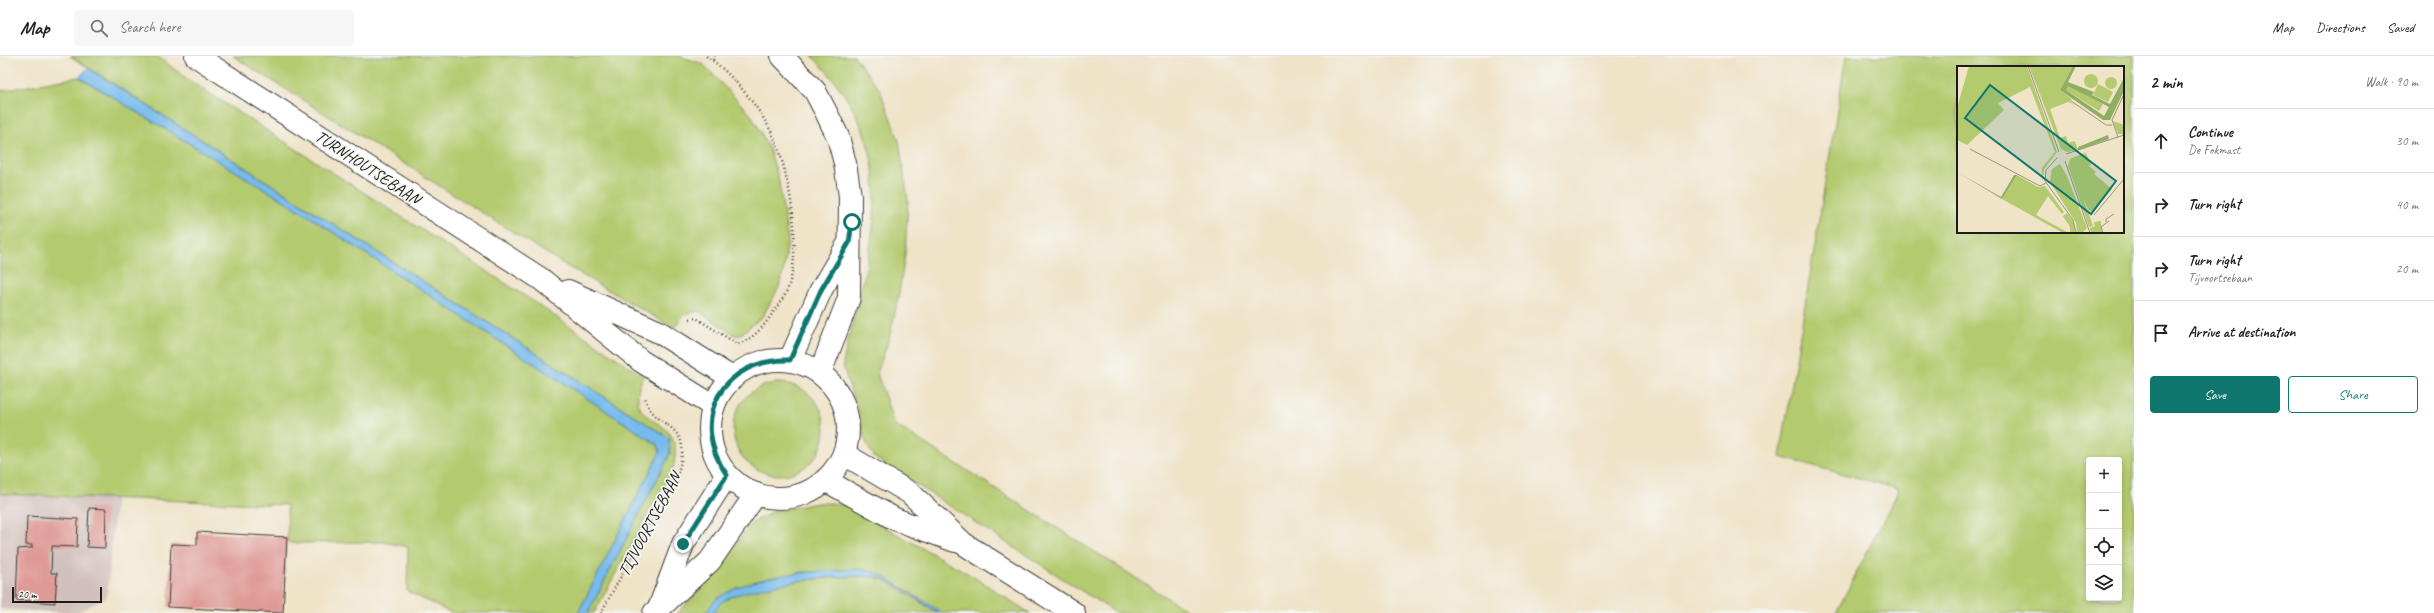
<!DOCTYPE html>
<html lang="en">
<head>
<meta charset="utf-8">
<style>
	:root { --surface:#fff; --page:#f6f6f6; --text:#222; --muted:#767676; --line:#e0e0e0; --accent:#0f766e }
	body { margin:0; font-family:Caveat,sans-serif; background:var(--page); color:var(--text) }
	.controls { position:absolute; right:12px; bottom:12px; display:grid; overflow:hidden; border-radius:4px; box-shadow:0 2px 6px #0003 }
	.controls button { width:36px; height:36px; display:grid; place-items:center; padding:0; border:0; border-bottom:1px solid var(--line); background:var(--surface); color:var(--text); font:20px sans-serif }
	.scale { position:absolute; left:12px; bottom:10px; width:90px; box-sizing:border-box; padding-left:4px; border:2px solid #1c1c1c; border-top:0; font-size:11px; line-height:14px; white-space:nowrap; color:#1c1c1c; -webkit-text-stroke:3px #f6f6f2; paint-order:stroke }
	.stop { position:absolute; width:12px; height:12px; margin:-9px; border:3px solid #0f766e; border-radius:50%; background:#fff }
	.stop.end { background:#0f766e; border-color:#fff; box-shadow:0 1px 4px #0008 }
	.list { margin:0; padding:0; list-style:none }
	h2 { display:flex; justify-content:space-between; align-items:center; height:52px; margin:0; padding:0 16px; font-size:17px }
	h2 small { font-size:13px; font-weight:400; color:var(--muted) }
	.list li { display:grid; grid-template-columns:26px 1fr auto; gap:12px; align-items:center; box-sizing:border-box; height:64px; padding:0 16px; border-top:1px solid var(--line) }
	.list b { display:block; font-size:15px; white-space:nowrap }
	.list p { margin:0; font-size:13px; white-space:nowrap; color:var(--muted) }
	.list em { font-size:13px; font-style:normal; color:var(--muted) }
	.actions { display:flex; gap:8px; padding:12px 16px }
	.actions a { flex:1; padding:9px 0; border:1px solid var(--accent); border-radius:4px; text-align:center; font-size:14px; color:var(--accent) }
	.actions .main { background:var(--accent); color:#fff }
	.icon { flex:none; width:22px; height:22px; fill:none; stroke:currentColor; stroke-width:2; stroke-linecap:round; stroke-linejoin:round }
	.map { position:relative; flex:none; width:2134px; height:557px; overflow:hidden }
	header { display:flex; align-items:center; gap:24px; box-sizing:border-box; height:56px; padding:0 20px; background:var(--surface); border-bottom:1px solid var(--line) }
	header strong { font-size:19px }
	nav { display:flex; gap:22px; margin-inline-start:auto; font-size:14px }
	.search { width:280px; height:36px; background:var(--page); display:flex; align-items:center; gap:10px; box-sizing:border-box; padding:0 14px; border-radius:4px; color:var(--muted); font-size:15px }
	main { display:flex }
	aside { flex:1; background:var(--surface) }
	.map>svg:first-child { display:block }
</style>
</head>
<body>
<header>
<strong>Map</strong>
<div class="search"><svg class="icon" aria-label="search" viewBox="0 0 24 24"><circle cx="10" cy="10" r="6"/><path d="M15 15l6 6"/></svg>Search here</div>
<nav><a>Map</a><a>Directions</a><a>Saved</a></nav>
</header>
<main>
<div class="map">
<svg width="2134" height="557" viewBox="0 0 2134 557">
	<rect width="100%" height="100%" fill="#f6f6f2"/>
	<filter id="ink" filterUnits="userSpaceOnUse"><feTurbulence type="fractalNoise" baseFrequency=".025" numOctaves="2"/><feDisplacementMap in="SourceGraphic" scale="8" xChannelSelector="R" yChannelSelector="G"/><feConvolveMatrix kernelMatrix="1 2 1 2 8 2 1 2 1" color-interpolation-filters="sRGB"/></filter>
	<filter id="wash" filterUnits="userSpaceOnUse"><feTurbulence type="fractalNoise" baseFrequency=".012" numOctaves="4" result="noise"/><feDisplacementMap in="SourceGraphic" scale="16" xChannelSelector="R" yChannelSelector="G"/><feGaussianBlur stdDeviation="0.9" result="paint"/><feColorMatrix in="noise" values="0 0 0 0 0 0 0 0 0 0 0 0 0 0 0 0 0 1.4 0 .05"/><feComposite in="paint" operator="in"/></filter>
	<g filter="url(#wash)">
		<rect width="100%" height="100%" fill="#efe3c8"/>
		<path fill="#d1c0bc" d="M 0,434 L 116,439 L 107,541 L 76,557 L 0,553 Z"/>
		<path fill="#b3ca6e" stroke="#687345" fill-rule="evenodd" d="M 70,0 L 157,0 L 190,25 L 525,240 L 643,320 C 619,379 689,352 673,412 L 594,557 L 588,557 L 670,398 L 669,382 Z
			M 233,0 L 679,0 L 703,8 L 752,60 L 768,90 L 778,121 L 788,184 L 784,212 L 779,231 L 763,260 L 740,279 L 736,280 L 698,255 L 685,258 L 674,272 L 570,212 Z
			M 812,0 L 854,0 L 880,34 L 899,85 L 908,144 L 905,199 L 898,243 L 889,283 L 877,317 L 894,368 L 1191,557 L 1116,557 L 875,402 C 862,384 863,372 857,352 C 852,337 846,324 843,307 C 870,190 911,98 812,0 Z
			M 1846,0 L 2134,0 L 2134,557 L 1836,557 L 1899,433 L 1780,401 ZM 1958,11 L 2123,11 L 2123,176 L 1958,176 ZM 2089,404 L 2119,404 L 2119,542 L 2089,542 Z
			M 79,21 L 293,150 L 658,389 L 660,396 L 578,557 L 451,557 L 407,535 L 408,491 L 384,486 L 290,487 L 288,486 L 287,449 L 0,438 L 0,35 Z
			M733 373a46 46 0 1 1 92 0a46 46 0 1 1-92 0Z
			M 818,447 L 832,447 L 847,450 L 969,518 L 1030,557 L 943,557 L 874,516 L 802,516 L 764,524 L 725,538 L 716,544 L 706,557 L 678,557 L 707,526 L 752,467 L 774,455 Z
			M 862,520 L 883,523 L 938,557 L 713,557 C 716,553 719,548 723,545 C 754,525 825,522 862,520 Z"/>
		<path fill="#76bbec" stroke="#496c84" d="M 88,12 L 669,382 L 670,398 L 588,557 L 578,557 L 660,396 L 658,389 L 293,150 L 79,21 Z
			M 864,513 L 885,521 L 943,557 L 938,557 C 921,546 902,531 884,523 C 858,513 746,530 723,545 C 719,548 716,553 713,557 L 706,557 C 709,552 712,546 717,543 C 753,516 820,515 864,513 Z"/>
		<g id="blocks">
			<path fill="#df9a95" d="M 89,452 L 106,453 L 105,492 L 87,491 Z
				M 27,460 L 78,463 L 77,491 L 52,490 L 51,517 L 57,517 L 55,547 L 16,544 L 18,493 L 32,492 L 32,489 L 26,489 Z
				M 197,476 L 287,481 L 283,557 L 168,551 L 171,488 L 197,489 Z"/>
		</g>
	</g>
	<g filter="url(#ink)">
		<use href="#blocks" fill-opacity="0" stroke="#3c3a36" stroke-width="1"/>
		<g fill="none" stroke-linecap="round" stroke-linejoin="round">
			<g stroke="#3c3a36" stroke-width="24">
				<path id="minor" d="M 782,0 L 815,35 L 827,58 L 838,81 L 845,107 L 850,140 L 849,242 L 820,317
					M 790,304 L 821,234 L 848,188"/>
			</g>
			<g stroke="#3c3a36" stroke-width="24">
				<path id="tertiary" d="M 661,547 L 683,488 L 727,419
					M 654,557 L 710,505 L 756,438"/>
			</g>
			<g stroke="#3c3a36" stroke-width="24">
				<path id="secondary" d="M 196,0 L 541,223 L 641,305 L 713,350
					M 568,235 L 659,276 L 732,322
					M710 373a69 69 0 1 1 138 0a69 69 0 1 1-138 0Z
					M 844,398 L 910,437 L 964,488 L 1074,557
					M 825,424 L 895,463 L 955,485"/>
			</g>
			<path stroke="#3c3a36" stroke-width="2.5" stroke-dasharray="1 3" stroke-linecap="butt" d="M 713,4 L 715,0
				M 690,263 L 696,262 L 737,288 C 753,284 763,271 772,258 C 777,250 785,241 788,232 C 802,192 791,128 777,89 C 766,59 733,17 706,0
				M 601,557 L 678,416 C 696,362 650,375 645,340"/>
			<use href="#minor" stroke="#fff" stroke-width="22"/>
			<use href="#tertiary" stroke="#fff" stroke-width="22"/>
			<use href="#secondary" stroke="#fff" stroke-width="22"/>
		</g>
	</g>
	<g fill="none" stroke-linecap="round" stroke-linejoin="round" filter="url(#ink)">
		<path stroke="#0f766e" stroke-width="5" d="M 683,488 L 727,419 C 687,363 723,302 790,304 L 821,234 L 849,187 L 852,166"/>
	</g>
	<g text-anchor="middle" stroke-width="3.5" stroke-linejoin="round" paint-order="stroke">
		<g font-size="17" fill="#1c1c1c" stroke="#f6f6f2">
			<text transform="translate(368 111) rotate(33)" y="6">TURNHOUTSEBAAN</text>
			<text transform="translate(649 468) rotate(-62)" y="6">TIJVOORTSEBAAN</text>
		</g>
	</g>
	<g transform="translate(1957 10)">
		<rect width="167" height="167" fill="#efe3c8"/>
		<path d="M 12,0 L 70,0 L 100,86 L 87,103 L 85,118 L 85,102 L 98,86 L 73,21 L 41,37 L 47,44 L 10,79 L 0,74 L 0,42 ZM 72,0 L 116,0 L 103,24 L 115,33 L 113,36 L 119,40 L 111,36 L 93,43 L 103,72 L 109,70 L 111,77 L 118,75 L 121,84 L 110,86 L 104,83 ZM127 15a7 7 0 1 1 14 0a7 7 0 1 1-14 0ZM148 17a6 6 0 1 1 12 0a6 6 0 1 1-12 0ZM 141,18 L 156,26 L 151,36 L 136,29 ZM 111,19 L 146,38 L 142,45 L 109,24 ZM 156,55 L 167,59 L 167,68 L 161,68 ZM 131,85 L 124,89 L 129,87 L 134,98 L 132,100 L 139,106 L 137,108 L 155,123 L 136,146 L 131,143 L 126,132 L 136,160 L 132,161 L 111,100 L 113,93 ZM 103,98 L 110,110 L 130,162 L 125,167 L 120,167 L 119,157 L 93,116 L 95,103 ZM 60,109 L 81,121 L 88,120 L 107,146 L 105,148 L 91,130 L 79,149 L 112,167 L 106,167 L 45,133 ZM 110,147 L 117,157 L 118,167 L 113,167 L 113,161 L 106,150 ZM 144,155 L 145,167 L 134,167 L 133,162 L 138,160 L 137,156 Z" fill="#b3ca6e"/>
		<path d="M 116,0 L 119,0 L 111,16 L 137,26 L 135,29 L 153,38 L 167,12 L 167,25 L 153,54 L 146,54 L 103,24 ZM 111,20 L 152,41 L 147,50 L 109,24 ZM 151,69 L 152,73 L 121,84 L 121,81 ZM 0,106 L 44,131 L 57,109 L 60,109 L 45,133 Z" fill="#8eae61" fill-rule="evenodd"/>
		<path fill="none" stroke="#9b9383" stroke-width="1" d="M 71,0 L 102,86M 114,35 L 149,59 L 155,59M 161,71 L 155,54 L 167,28M 13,83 L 83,120 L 89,117M 109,88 L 167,69M 100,92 L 89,104 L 88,115 L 116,154 L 119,167M 108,95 L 133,167M 137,149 L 167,113M 149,156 L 149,153 L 157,148M 146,167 L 144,161 L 152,155"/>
		<path fill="#0f766e" fill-opacity="0.15" stroke="#0f766e" stroke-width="2" d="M 33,19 L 159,115 L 134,148 L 8,52 Z"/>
		<rect width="167" height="167" fill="none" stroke="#1c1c1c" stroke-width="2"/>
	</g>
</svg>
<div class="controls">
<button>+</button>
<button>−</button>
<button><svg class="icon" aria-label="locate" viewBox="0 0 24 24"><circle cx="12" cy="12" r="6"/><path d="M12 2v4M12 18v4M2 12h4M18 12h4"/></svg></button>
<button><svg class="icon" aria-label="layers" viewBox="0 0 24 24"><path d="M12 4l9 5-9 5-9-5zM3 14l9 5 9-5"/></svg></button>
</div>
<div class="scale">20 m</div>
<div class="stop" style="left:852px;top:166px"></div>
<div class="stop end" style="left:683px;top:488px"></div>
</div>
<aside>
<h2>2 min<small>Walk · 90 m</small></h2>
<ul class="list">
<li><svg class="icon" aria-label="ahead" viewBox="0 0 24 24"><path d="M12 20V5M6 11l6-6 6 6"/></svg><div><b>Continue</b><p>De Fokmast</p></div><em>30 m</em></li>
<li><svg class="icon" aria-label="right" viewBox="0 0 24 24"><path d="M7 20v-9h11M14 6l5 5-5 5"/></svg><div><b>Turn right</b></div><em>40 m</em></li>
<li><svg class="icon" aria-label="right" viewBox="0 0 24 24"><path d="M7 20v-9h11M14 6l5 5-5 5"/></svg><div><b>Turn right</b><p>Tijvoortsebaan</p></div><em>20 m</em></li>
<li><svg class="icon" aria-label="arrive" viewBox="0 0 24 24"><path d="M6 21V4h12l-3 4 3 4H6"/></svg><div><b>Arrive at destination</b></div></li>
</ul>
<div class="actions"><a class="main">Save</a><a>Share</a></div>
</aside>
</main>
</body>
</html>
